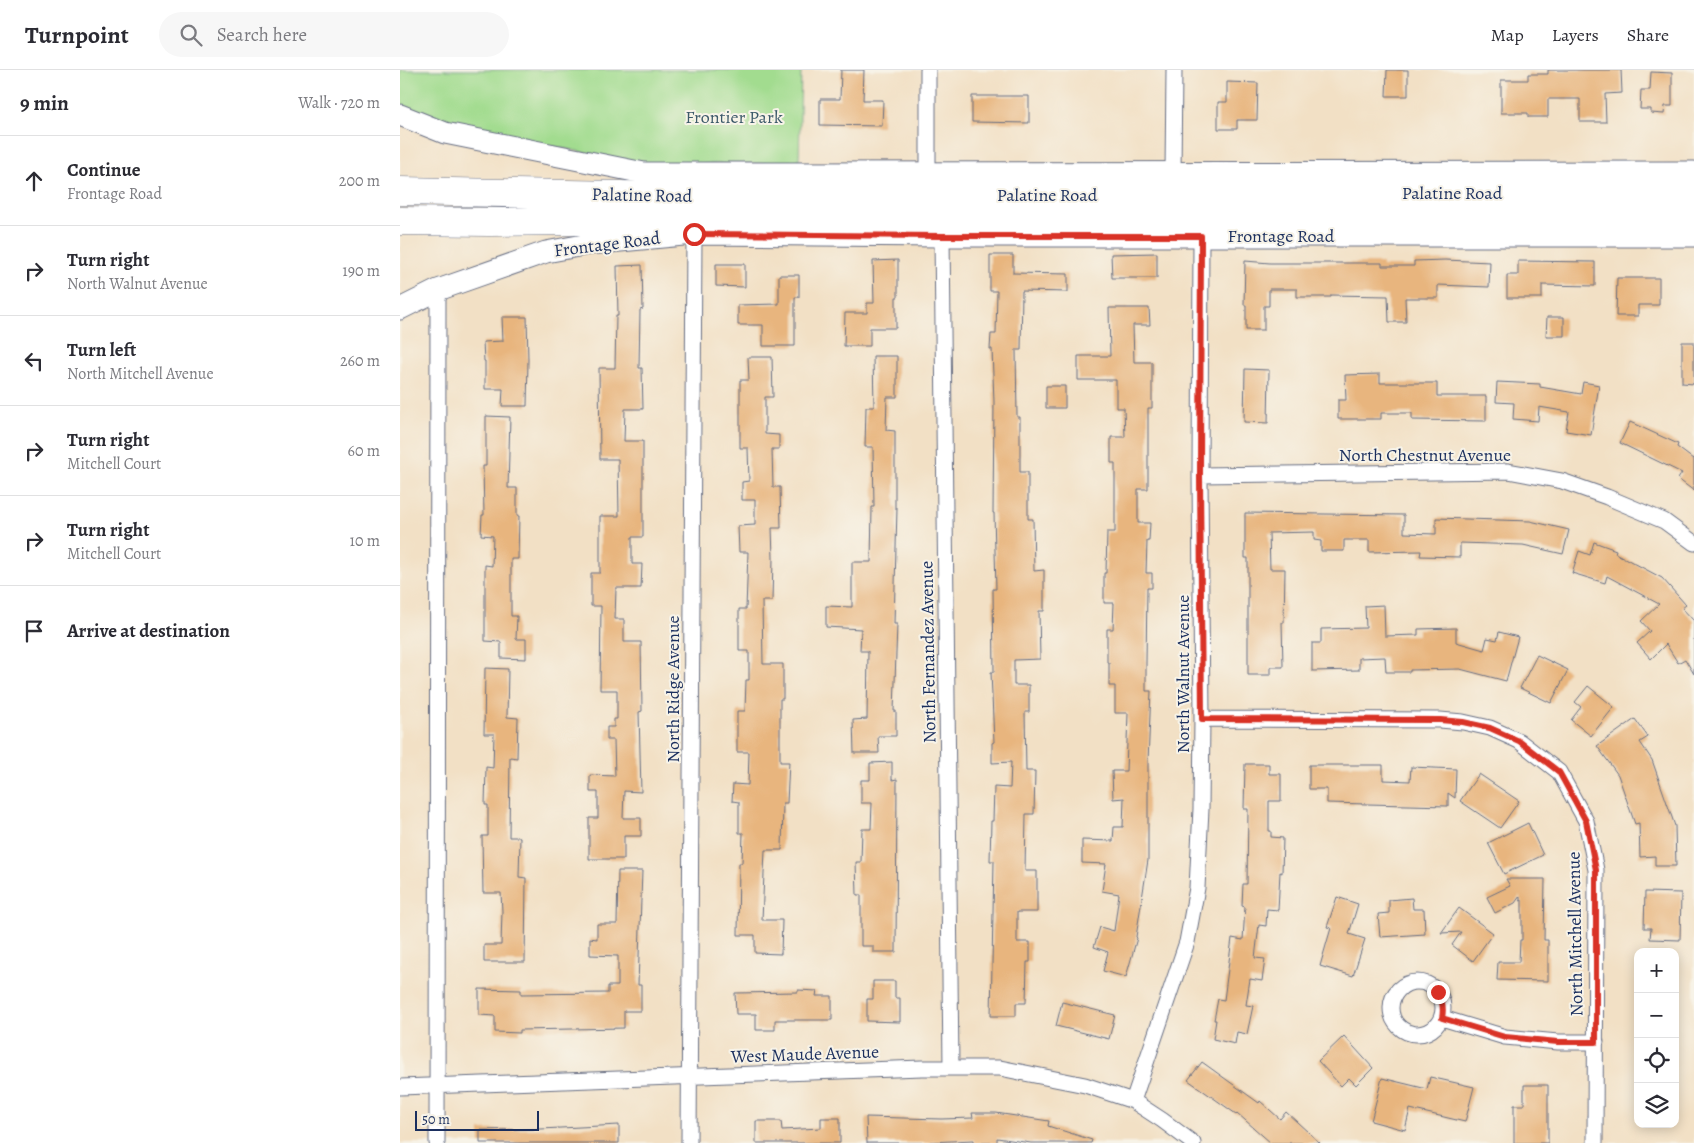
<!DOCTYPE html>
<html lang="en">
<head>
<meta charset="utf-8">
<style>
	:root { --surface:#fff; --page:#f7f7f7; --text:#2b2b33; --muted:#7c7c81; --line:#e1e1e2 }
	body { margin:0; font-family:Alegreya,serif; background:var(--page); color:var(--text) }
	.controls { position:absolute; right:15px; bottom:15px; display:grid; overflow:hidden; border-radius:10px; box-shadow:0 2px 12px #0003 }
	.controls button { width:45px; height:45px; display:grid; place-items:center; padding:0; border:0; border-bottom:1px solid var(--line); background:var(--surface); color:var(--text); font:25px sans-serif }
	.scale { position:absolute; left:15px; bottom:12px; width:124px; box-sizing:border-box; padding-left:5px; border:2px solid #1b2f5e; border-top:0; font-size:14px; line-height:18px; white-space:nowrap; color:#1b2f5e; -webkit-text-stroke:4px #f7f3e8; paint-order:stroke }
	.stop { position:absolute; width:15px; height:15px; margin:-11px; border:4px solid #d93025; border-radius:50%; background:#fff }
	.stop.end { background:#d93025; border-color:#fff; box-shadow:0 1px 5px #0008 }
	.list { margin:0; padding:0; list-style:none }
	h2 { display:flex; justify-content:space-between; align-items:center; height:65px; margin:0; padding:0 20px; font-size:21px }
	h2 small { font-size:16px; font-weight:400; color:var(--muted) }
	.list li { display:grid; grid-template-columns:32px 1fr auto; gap:15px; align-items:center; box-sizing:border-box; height:90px; padding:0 20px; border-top:1px solid var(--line) }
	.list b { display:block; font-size:19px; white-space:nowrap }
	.list p { margin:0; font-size:16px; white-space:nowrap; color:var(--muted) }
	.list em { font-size:16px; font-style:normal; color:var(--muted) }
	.icon { flex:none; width:28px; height:28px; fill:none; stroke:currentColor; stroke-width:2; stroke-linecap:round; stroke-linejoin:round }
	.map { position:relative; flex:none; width:1294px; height:1073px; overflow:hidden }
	header { display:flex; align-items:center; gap:30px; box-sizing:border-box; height:70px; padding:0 25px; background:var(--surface); border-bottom:1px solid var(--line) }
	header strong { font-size:24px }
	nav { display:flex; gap:28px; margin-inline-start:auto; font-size:18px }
	.search { width:350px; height:45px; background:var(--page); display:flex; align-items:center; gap:12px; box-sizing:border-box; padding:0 18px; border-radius:28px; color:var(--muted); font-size:19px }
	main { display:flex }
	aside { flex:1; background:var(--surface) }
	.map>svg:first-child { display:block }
</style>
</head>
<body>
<header>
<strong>Turnpoint</strong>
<div class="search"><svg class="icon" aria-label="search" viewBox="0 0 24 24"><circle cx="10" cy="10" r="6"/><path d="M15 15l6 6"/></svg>Search here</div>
<nav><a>Map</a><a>Layers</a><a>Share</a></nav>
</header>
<main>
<aside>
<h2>9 min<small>Walk · 720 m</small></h2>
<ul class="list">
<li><svg class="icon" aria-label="ahead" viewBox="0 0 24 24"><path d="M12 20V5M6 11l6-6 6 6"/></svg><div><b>Continue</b><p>Frontage Road</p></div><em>200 m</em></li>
<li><svg class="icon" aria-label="right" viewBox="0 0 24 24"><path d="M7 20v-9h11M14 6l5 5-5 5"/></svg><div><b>Turn right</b><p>North Walnut Avenue</p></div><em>190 m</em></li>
<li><svg class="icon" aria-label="left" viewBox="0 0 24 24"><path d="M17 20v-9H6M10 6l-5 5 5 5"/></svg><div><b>Turn left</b><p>North Mitchell Avenue</p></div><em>260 m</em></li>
<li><svg class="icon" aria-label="right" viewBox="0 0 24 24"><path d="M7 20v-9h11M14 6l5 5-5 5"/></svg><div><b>Turn right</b><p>Mitchell Court</p></div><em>60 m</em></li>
<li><svg class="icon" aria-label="right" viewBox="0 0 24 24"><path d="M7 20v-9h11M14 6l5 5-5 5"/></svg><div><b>Turn right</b><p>Mitchell Court</p></div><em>10 m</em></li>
<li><svg class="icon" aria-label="arrive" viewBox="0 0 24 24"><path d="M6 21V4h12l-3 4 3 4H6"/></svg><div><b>Arrive at destination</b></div></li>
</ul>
</aside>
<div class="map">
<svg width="1294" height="1073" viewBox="0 0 1294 1073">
	<rect width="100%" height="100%" fill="#f7f3e8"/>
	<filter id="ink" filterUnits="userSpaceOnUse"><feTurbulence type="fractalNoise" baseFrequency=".02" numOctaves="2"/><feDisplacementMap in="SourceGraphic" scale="10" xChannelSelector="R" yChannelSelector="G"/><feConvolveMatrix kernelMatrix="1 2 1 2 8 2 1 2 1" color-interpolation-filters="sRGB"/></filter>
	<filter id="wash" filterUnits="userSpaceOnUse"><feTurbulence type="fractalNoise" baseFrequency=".0096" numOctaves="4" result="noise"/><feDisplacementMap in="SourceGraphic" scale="20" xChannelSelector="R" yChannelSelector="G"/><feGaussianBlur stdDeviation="1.12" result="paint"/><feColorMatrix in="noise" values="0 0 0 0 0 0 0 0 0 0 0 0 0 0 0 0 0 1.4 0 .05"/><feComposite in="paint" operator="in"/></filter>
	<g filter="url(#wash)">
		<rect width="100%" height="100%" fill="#f2e0c5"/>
		<path fill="#a2dc8f" stroke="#5e8676" d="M 0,0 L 401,0 L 399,93 L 248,95 L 53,57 L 0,36 Z"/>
		<g id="blocks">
			<path fill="#e8b57e" d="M 441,0 L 464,0 L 463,30 L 483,30 L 482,56 L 420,55 L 420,29 L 440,29 Z
				M 987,0 L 1008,0 L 1008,26 L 986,26 Z
				M 1148,0 L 1221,0 L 1222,23 L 1205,24 L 1206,52 L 1180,52 L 1180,29 L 1148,29 L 1148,47 L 1128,47 L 1128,43 L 1101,43 L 1101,10 L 1128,10 L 1128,4 L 1148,4 Z
				M 1251,2 L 1272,3 L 1272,36 L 1265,36 L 1264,44 L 1251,43 L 1251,39 L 1240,39 L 1241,20 L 1250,20 Z
				M 827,12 L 858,13 L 857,50 L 837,50 L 837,59 L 818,59 L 818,32 L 827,32 Z
				M 572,26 L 629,26 L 629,53 L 572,52 Z
				M 757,183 L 757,208 L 712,208 L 711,184 Z
				M 590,185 L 613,185 L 613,203 L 668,204 L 668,222 L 622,221 L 621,280 L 616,280 L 617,347 L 620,347 L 620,402 L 628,402 L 628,449 L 633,449 L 634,501 L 644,500 L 644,541 L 639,541 L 640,589 L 614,590 L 614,615 L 629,615 L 629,642 L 625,642 L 626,701 L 635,701 L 634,744 L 626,744 L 625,801 L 637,801 L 637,842 L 617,842 L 617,872 L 630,872 L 630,892 L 627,892 L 626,933 L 616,933 L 616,946 L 591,946 L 594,791 L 590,791 L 591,751 L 593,751 L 594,717 L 610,718 L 611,692 L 592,693 L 592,673 L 594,672 L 591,602 L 594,602 L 593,519 L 596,519 L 594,443 L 593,443 L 594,332 L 592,279 L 590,279 L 591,264 L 596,264 L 597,221 L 590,221 Z
				M 498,190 L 498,227 L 496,227 L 496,258 L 470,258 L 470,276 L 444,276 L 445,243 L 467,243 L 467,233 L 474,233 L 473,191 Z
				M 1045,190 L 1090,192 L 1089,217 L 1038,215 L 1038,228 L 1005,228 L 1006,252 L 989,252 L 988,226 L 931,225 L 931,227 L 897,227 L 897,219 L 869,219 L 869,236 L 864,236 L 864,260 L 846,260 L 846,235 L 844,235 L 845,191 L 870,193 L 982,193 L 982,196 L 1014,196 L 1014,191 Z
				M 1118,191 L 1195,192 L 1195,216 L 1142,215 L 1142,228 L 1107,228 L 1107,205 L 1118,205 Z
				M 316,194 L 345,194 L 345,217 L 316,216 Z
				M 242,195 L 243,239 L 240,240 L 239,298 L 242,298 L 243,339 L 225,339 L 224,371 L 243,371 L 243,467 L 232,467 L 232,494 L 242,494 L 241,518 L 216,518 L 215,549 L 224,549 L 224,572 L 241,572 L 242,641 L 239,642 L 241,722 L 224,721 L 223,748 L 241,748 L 241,766 L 224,766 L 224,789 L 189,789 L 189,748 L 198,748 L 198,722 L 190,722 L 190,705 L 215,706 L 214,670 L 207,670 L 207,657 L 214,657 L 214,649 L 217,649 L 217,620 L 200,620 L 201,536 L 191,536 L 191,503 L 200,503 L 200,446 L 219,446 L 218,389 L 200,389 L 199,298 L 215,298 L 216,246 L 218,246 L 217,196 Z
				M 379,205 L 399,205 L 399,227 L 395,227 L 395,276 L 363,276 L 363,255 L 338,255 L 338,235 L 379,234 Z
				M 1217,208 L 1259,208 L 1259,235 L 1238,235 L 1238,246 L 1216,246 Z
				M 709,238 L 749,238 L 750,255 L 733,255 L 734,292 L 752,292 L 752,338 L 748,338 L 748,419 L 738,419 L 738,453 L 750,453 L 749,471 L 747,471 L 746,503 L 752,503 L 752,518 L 747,518 L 746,593 L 746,621 L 751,621 L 748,692 L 748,790 L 736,867 L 737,868 L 726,907 L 703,901 L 708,882 L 694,877 L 700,857 L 714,861 L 719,824 L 702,821 L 706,794 L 682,793 L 682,770 L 713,771 L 714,757 L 723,757 L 724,728 L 713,729 L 712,701 L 726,701 L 728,643 L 715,643 L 715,616 L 709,616 L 709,593 L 707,592 L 707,559 L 713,559 L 714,533 L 704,533 L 704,503 L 706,503 L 707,462 L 715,462 L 715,393 L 711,393 L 711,367 L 725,367 L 724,338 L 716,338 L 716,310 L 678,310 L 678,286 L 710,286 Z
				M 102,247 L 127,247 L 128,290 L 127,336 L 102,336 L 103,319 L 85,319 L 85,291 L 84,291 L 83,272 L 103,271 Z
				M 1147,247 L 1164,247 L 1164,266 L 1146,266 Z
				M 1282,272 L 1294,272 L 1294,314 L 1282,313 Z
				M 473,286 L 497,286 L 497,327 L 487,327 L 486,360 L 495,361 L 495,438 L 497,438 L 494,554 L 497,554 L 494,641 L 496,641 L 496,666 L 478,666 L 479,683 L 454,683 L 453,650 L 467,649 L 468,581 L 460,581 L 461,559 L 426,557 L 426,536 L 452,537 L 452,492 L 471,492 L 472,437 L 474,437 L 473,377 L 465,377 L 466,337 L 474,337 Z
				M 348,287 L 372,287 L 373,327 L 365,327 L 365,364 L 379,365 L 379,379 L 372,379 L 373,417 L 380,417 L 381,458 L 372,458 L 373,488 L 372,531 L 362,531 L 363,594 L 383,594 L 383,629 L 380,629 L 380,692 L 389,692 L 387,733 L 383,733 L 382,780 L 365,780 L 362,850 L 382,850 L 381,884 L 355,883 L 355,865 L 338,865 L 339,793 L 342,793 L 343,763 L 339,763 L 339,732 L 332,731 L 333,714 L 348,715 L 349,682 L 337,682 L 337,641 L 345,641 L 346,610 L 349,610 L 349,581 L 339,581 L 339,539 L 346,539 L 348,482 L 339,482 L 338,456 L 355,455 L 355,430 L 342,430 L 342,412 L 349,411 L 348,378 L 340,378 L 340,310 L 349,310 Z
				M 845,299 L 869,300 L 868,353 L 844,352 Z
				M 980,304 L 980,313 L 1037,313 L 1037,326 L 1086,326 L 1086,351 L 1012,350 L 1012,343 L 981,343 L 981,349 L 938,349 L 938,330 L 946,330 L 945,305 Z
				M 1097,312 L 1140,314 L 1140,317 L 1181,324 L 1183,312 L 1199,315 L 1191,365 L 1166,361 L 1169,342 L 1139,337 L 1138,351 L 1113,349 L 1114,333 L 1096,332 Z
				M 646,316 L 665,316 L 665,338 L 646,338 Z
				M 86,346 L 110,347 L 108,418 L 117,418 L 117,446 L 119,446 L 118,489 L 111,489 L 111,546 L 117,546 L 116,569 L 126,569 L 126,589 L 101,588 L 101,572 L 85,571 L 85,495 L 92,496 L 93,466 L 81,465 L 82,445 L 84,445 L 83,396 L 86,396 Z
				M 1230,352 L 1278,374 L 1277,377 L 1293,389 L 1294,387 L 1294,421 L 1278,409 L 1282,403 L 1220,373 Z
				M 845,443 L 1004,445 L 1004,463 L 1036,464 L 1036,448 L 1130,451 L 1169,460 L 1163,484 L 1123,475 L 1060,473 L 1060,487 L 1020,486 L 1021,481 L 969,482 L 969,470 L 944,470 L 944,481 L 921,481 L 921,471 L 914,470 L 914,462 L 869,463 L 870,499 L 885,499 L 884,552 L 882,552 L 883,597 L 870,597 L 870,605 L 848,605 L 848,488 L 845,488 Z
				M 1194,472 L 1216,480 L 1215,483 L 1262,508 L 1286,535 L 1282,538 L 1294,551 L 1294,604 L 1285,589 L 1278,593 L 1266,574 L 1251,589 L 1237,573 L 1250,561 L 1241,551 L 1259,534 L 1207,506 L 1205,513 L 1172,503 L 1179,481 L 1190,485 Z
				M 984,535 L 985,566 L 1018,565 L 1018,559 L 1056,558 L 1056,572 L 1084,580 L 1087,568 L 1097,570 L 1099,562 L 1118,567 L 1106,611 L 1060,599 L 1010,600 L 1010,602 L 986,602 L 985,587 L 959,588 L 959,600 L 912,601 L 912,573 L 921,573 L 921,559 L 966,558 L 965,536 Z
				M 1137,585 L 1168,600 L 1151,633 L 1120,618 Z
				M 85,598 L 108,599 L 107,647 L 118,648 L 117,688 L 110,687 L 109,767 L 120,767 L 119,807 L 126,808 L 125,892 L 84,892 L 84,875 L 101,875 L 102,841 L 101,823 L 83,823 L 82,766 L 88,766 L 88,735 L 85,735 L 86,697 L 93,698 L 94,664 L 84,664 Z
				M 1188,616 L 1214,637 L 1191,666 L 1171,650 L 1181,637 L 1175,632 Z
				M 1235,649 L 1248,667 L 1240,672 L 1252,690 L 1275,756 L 1276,796 L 1255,796 L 1255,786 L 1240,787 L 1239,753 L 1235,754 L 1218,705 L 1197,676 Z
				M 492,692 L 492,710 L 497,709 L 496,882 L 473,882 L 473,876 L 461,876 L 461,825 L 457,825 L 456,792 L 461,792 L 462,759 L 471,759 L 472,733 L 461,733 L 461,710 L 470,710 L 470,693 Z
				M 845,694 L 869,694 L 869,704 L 881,704 L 881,731 L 869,731 L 869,761 L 871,761 L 871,767 L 883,768 L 882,803 L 880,802 L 878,840 L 867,839 L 866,856 L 859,855 L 855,888 L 865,889 L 862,911 L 850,909 L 846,935 L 853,936 L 847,964 L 837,962 L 835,974 L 813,969 L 816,950 L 814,950 L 818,929 L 824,930 L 832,868 L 843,870 L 845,837 L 842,836 L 843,814 L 847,814 L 848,739 L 844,739 Z
				M 909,695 L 983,695 L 983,710 L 1010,711 L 1011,697 L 1056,699 L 1055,728 L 1048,723 L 1048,736 L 927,733 L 927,719 L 909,719 Z
				M 1079,704 L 1119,731 L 1100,758 L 1060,731 Z
				M 1128,753 L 1143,785 L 1104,804 L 1088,773 Z
				M 218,801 L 242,801 L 238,915 L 241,915 L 241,941 L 224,941 L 224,958 L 120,960 L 120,963 L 95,962 L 95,946 L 79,945 L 79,919 L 121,920 L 121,924 L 208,923 L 208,916 L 218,916 L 218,886 L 190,885 L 190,868 L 197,869 L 197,854 L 217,854 Z
				M 1106,809 L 1145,809 L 1144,870 L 1148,870 L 1148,911 L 1097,910 L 1098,892 L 1119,892 L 1120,870 L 1122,870 L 1122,830 L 1120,831 L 1120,826 L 1115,833 L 1095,843 L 1087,827 L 1110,816 Z
				M 1245,822 L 1281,823 L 1280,870 L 1250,869 L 1251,858 L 1244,858 Z
				M 937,827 L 958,834 L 949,864 L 965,869 L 953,906 L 920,896 L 931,858 L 927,857 Z
				M 1012,828 L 1013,839 L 1024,839 L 1025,864 L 980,867 L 978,844 L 989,843 L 989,830 Z
				M 1059,838 L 1093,863 L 1073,891 L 1052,875 L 1061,862 L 1041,863 Z
				M 473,911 L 495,911 L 495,928 L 500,928 L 500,952 L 467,951 L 467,929 L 473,929 Z
				M 398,920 L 417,921 L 416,926 L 432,926 L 432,950 L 375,950 L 375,960 L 356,960 L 356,944 L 336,944 L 335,923 L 398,922 Z
				M 662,932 L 715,945 L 709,969 L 656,956 Z
				M 944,966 L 973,998 L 956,1015 L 949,1008 L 941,1016 L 918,991 Z
				M 802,992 L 859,1033 L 860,1031 L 880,1049 L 886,1042 L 920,1073 L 871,1073 L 837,1043 L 836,1044 L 788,1010 Z
				M 1030,1007 L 1074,1017 L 1065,1052 L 1010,1039 L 1005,1060 L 971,1051 L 982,1008 L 1027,1019 Z
				M 1124,1015 L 1148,1015 L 1148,1073 L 1114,1073 L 1114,1035 L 1124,1035 Z
				M 572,1043 L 596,1043 L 649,1051 L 648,1056 L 692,1070 L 691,1073 L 631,1073 L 597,1068 L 597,1073 L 574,1073 L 574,1070 L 530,1072 L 530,1073 L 467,1073 L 466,1047 L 541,1049 L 573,1048 Z
				M 421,1048 L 440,1048 L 440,1073 L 356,1073 L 356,1051 L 381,1051 L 382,1060 L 421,1058 Z
				M 219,1055 L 219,1073 L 80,1073 L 80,1060 L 141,1059 Z"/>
		</g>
	</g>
	<g filter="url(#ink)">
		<use href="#blocks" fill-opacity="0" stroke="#666d82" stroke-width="1"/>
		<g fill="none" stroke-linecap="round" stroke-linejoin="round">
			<g stroke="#666d82" stroke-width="17">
				<path id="street" d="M 528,102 L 528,0
					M 773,103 L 774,0
					M 542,166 L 551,998
					M 800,405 L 1108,401 L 1162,411 L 1207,427 L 1264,451 L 1294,473
					M 802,649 L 1040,650 L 1063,652 L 1090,658 L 1119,671 L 1159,702 L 1186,751 L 1196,800 L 1195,1073
					M991 938a26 26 0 1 1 52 0a26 26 0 1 1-52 0Z
					M 1042,948 L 1105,967 L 1158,972 L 1196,972
					M 0,1017 L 522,998 L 600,998 L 685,1015 L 733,1031 L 762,1050 L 793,1073
					M 733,1031 L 787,872 L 797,818 L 801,739 L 802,649 L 800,405 L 801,166
					M 37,1073 L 38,220
					M 289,1073 L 294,164"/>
			</g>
			<g stroke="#666d82" stroke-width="23">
				<path id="secondary" d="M 0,45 L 45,63 L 244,103 L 1294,102
					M 0,239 L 38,220 L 146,182 L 189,174 L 294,164 L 542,166 L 1294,166"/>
			</g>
			<g stroke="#666d82" stroke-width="29">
				<path id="highway" d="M 0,121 L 272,126 L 1294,123
					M 0,151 L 89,152 L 774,145 L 1294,147"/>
			</g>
			<use href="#street" stroke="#fff" stroke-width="15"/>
			<use href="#secondary" stroke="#fff" stroke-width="21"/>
			<use href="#highway" stroke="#fff" stroke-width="28"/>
		</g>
	</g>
	<g fill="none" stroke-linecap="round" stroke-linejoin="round" filter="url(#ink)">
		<path stroke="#d93025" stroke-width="6" d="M 294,164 L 542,166 L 801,166 L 800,405 L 802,649 L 1040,650 L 1063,652 L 1090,658 L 1119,671 L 1159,702 L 1186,751 L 1196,800 L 1196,972 L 1158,972 L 1105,967 L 1042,948 C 1044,938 1043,931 1038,922"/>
	</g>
	<g text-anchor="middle" stroke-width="4" stroke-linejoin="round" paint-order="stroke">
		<g font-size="18" fill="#3d5a6a" stroke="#f7f3e8">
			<text x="334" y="53">Frontier Park</text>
		</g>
		<g font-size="18" fill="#1b2f5e" stroke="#f7f3e8">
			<text x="1052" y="129">Palatine Road</text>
			<text transform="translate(242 125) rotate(1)" y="6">Palatine Road</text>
			<text x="647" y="131">Palatine Road</text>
			<text x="881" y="172">Frontage Road</text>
			<text transform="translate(207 174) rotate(-7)" y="6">Frontage Road</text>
			<text x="1025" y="391">North Chestnut Avenue</text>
			<text transform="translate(528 582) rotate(-91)" y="6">North Fernandez Avenue</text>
			<text transform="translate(783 604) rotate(-90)" y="6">North Walnut Avenue</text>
			<text transform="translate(273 619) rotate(-90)" y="6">North Ridge Avenue</text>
			<text transform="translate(1175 864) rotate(-91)" y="6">North Mitchell Avenue</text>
			<text transform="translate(405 984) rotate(-2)" y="6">West Maude Avenue</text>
		</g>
	</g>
</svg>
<div class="controls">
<button>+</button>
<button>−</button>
<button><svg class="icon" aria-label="locate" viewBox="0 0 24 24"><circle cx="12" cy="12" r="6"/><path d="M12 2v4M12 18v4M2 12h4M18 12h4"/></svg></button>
<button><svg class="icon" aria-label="layers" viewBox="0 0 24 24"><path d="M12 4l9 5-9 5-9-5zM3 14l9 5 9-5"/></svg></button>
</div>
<div class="scale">50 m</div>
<div class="stop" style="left:294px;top:164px"></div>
<div class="stop end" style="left:1038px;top:922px"></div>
</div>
</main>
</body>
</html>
